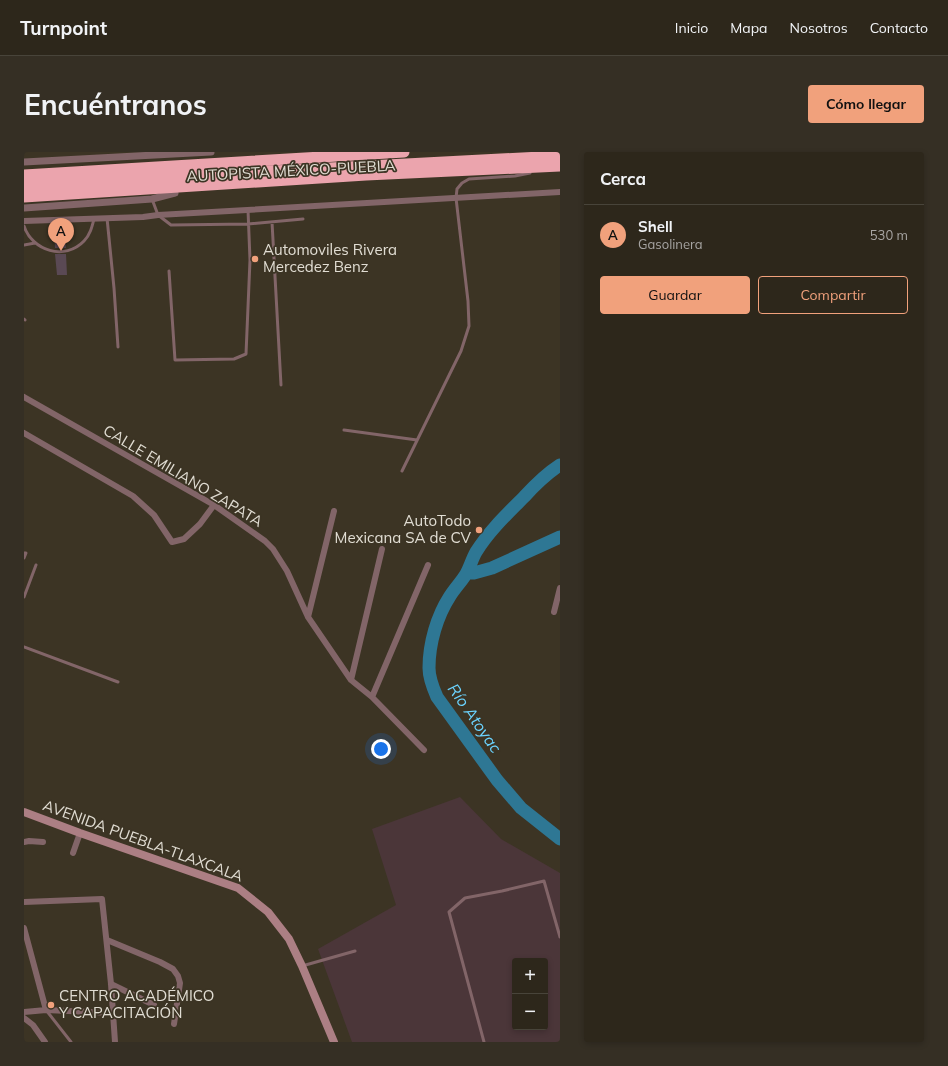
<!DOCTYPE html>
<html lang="es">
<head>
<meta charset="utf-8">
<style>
	:root { --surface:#2d271b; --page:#352f24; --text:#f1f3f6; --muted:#a7a5a3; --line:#48443a; --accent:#f1a17c }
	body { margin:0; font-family:Mulish,sans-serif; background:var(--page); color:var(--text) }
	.controls { position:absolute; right:12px; bottom:12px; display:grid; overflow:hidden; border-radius:4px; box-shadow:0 2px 6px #0003 }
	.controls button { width:36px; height:36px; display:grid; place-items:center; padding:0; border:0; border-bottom:1px solid var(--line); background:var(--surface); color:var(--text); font:20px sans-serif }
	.you { position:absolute; left:357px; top:597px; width:14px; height:14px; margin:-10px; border:3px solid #fff; border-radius:50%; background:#1a73e8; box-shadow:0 0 0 6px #1a73e833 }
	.badge { display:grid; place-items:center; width:26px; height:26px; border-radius:50%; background:var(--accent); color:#111; font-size:13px; font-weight:700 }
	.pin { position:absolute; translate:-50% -33px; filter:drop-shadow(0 1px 2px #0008) }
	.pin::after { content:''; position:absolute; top:21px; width:14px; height:12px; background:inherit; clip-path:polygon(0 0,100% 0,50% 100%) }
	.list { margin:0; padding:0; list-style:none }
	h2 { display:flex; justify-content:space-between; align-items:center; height:52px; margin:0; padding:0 16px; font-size:17px }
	h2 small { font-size:13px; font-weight:400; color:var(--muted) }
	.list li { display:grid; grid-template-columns:26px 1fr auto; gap:12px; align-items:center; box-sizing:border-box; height:60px; padding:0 16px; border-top:1px solid var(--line) }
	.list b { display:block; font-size:15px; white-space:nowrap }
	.list p { margin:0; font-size:13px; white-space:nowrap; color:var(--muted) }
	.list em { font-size:13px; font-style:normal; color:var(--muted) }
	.actions { display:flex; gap:8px; padding:12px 16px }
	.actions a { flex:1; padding:9px 0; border:1px solid var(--accent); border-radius:4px; text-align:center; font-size:14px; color:var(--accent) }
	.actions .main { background:var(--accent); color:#111 }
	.map { position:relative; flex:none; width:536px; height:890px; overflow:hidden; border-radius:4px }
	header { display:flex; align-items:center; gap:24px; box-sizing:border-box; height:56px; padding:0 20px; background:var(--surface); border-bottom:1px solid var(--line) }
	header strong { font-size:19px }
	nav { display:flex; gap:22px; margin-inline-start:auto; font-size:14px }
	.intro { display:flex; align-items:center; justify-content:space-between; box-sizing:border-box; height:96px; padding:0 24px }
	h1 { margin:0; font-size:28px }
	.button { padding:10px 18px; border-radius:4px; background:var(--accent); color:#111; font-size:14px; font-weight:700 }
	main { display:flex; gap:24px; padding:0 24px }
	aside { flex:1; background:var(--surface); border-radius:4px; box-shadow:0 2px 6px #0003 }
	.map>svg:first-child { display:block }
</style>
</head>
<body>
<header>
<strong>Turnpoint</strong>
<nav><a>Inicio</a><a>Mapa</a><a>Nosotros</a><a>Contacto</a></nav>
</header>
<div class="intro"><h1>Encuéntranos</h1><a class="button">Cómo llegar</a></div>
<main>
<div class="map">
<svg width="536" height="890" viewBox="0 0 536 890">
	<rect width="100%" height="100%" fill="#3c3424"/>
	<path fill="#4b3639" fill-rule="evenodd" d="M 436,645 L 477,687 L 536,721 L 536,890 L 328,890 L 294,797 L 372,753 L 348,677 ZM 491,809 L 521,809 L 521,875 L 491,875 Z"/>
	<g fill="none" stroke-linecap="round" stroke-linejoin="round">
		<path stroke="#2e7794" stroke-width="13" d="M 536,313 C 522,322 511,333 500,345 C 483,362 465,379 452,400 C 448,407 446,415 442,422 C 438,429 431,436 426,444 C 413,464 405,491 405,516 C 405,525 409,536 413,545 L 473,628 L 497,656 L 536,687
			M 443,421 L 450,421 L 468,416 L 536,385"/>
	</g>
	<path fill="#5a4954" d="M 40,74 L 42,96 L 31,96 L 30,75 Z
		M 31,102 L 42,102 L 43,123 L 33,123 Z"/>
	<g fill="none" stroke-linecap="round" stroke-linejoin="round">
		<path stroke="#826568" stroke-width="3" d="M 128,47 L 134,63 L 147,73 L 224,72 L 279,67
			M 83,66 L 90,136 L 94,195
			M 248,70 L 257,233
			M 0,74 C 8,99 41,109 60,89 C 66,83 68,75 70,67
			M 0,93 L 11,91
			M 145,119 L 151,208 L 210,207 L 222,202 L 226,108 L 224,58
			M 0,167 L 1,168
			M 320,278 L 393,288
			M 378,319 L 437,199 L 445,174 L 444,149 L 432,46 L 433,37 L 438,31 L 445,27 L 491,24 L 506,21
			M 0,401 L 2,401 L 0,406
			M 0,445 L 12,413
			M 0,495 L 94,530
			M 278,814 L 331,799
			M 22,858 L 47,890
			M 460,890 L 425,760 L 441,746 L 478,739 L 520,729 L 536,785"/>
		<path stroke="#826568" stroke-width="6" d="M 0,69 L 119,65 L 134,63 L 536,40
			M 0,245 L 190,353 L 241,389 L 249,397 L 263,419 L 284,465 L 327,528 L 348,545 L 400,598
			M 0,281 L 109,344 L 130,363 L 148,390 L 160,387 L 176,372 L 190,353
			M 530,460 L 536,436
			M 284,465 L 310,359
			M 327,528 L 358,397
			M 348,545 L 404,413
			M 0,690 L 5,689 L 19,690
			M 49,701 L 56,681
			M 0,750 L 78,747 L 87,832 L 91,890
			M 0,776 L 22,858
			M 83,788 L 136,810 L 149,817 L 154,824 L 156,831 L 150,872
			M 87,832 L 130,853
			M 0,860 L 22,858 L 89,861
			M 0,866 L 9,873 L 21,890"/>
		<path stroke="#826568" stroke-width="7" d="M 0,10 L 187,0
			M 0,56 L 128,47 L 151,41"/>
		<path stroke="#ac7f84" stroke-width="8" d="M 0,660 L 56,681 L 214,736 L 244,760 L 265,787 L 278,814 L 310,890"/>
		<path stroke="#eba4ad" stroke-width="11" d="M 0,23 L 380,0
			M 0,34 L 154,24 L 536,4
			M 0,45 L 342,23 L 536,14"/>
	</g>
	<g fill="#f1a17c" stroke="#3c3424" stroke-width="1.5">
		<circle cx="231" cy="107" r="4"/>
		<circle cx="455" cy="378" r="4"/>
		<circle cx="27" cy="853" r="4"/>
	</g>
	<g text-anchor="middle" stroke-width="3.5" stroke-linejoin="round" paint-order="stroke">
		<g font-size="15" fill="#e1ddd3" stroke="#3c3424">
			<text transform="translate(267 19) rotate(-3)" y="5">AUTOPISTA MÉXICO-PUEBLA</text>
			<text transform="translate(159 324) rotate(31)" y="5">CALLE EMILIANO ZAPATA</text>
			<text transform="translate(119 689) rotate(20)" y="5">AVENIDA PUEBLA-TLAXCALA</text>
		</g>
		<g font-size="15" fill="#e1ddd3" stroke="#3c3424" text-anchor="start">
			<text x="239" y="103">Automoviles Rivera<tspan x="239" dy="17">Mercedez Benz</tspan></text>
			<text x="447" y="374" text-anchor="end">AutoTodo<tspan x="447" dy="17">Mexicana SA de CV</tspan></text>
			<text x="35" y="849">CENTRO ACADÉMICO<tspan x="35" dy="17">Y CAPACITACIÓN</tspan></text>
		</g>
		<g font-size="16" font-style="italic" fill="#6bd3fe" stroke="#3c3424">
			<text transform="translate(451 566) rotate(55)" y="6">Río Atoyac</text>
		</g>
	</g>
</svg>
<div class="controls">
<button>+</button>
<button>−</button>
</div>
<div class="you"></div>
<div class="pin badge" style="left:37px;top:99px">A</div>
</div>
<aside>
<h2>Cerca<small></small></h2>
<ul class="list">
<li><span class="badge">A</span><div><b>Shell</b><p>Gasolinera</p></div><em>530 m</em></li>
</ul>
<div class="actions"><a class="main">Guardar</a><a>Compartir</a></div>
</aside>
</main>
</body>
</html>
